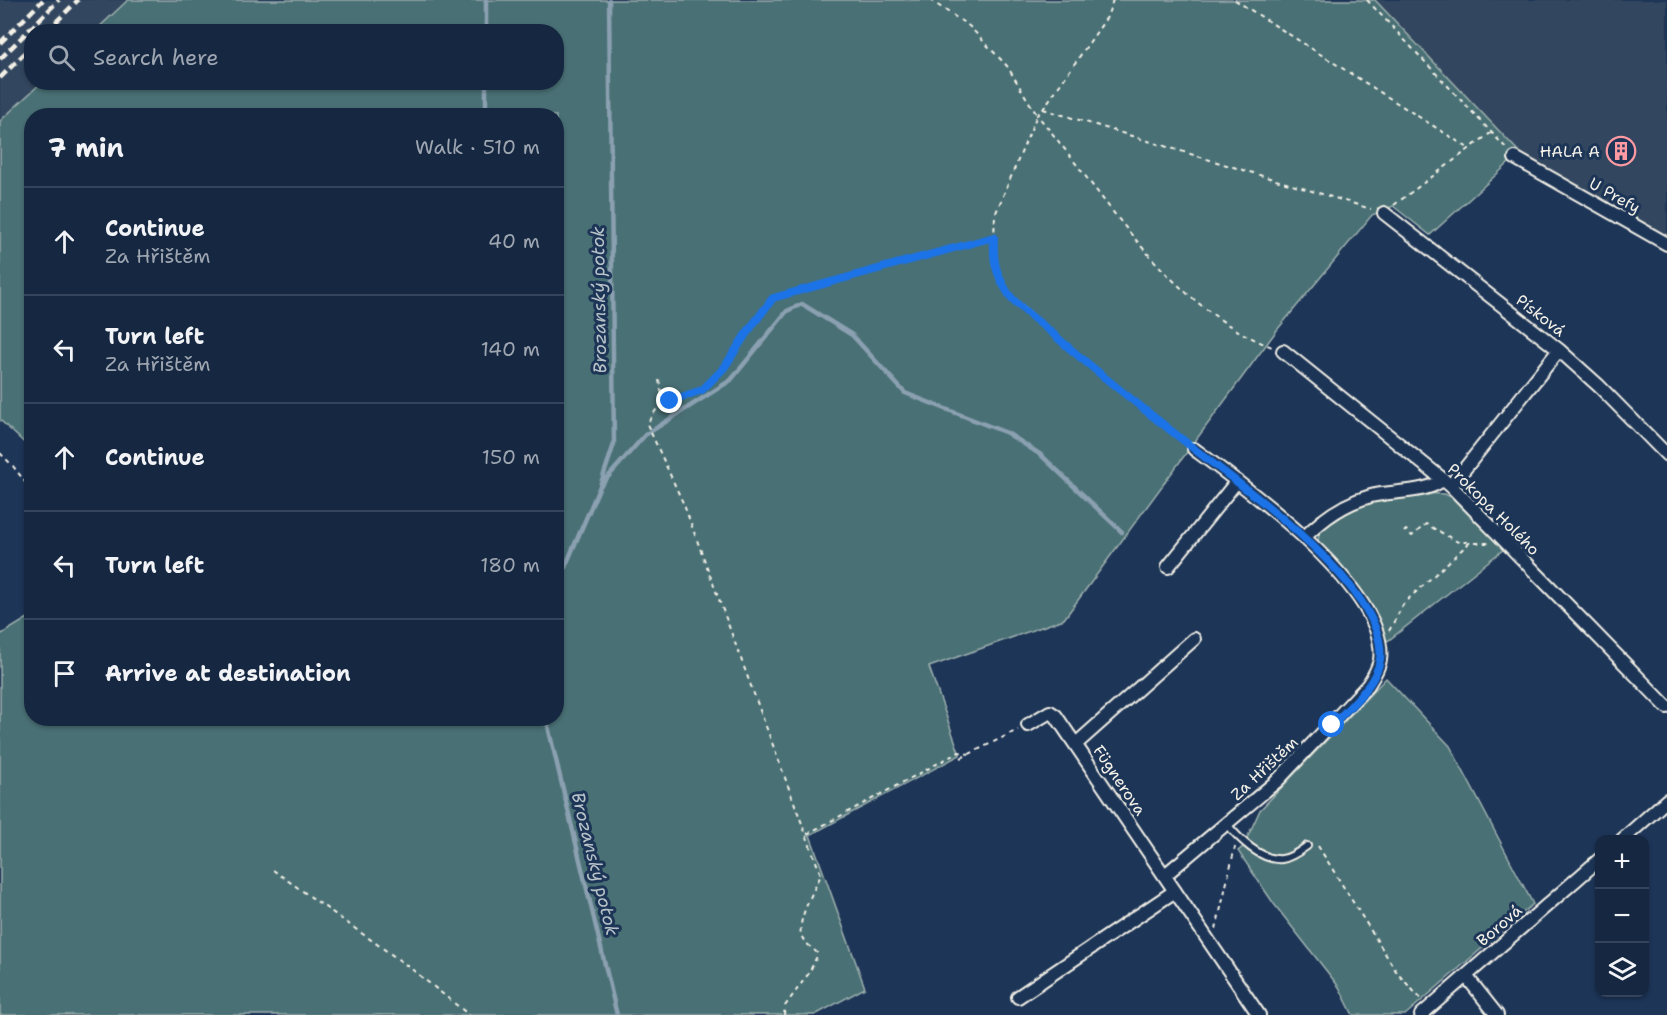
<!DOCTYPE html>
<html lang="en">
<head>
<meta charset="utf-8">
<style>
	:root { --surface:#162841; --page:#1f3048; --text:#f1f3f6; --muted:#9ea6b1; --line:#35445a }
	body { margin:0; font-family:"Shantell Sans",sans-serif; background:var(--page); color:var(--text) }
	.controls { position:absolute; right:18px; bottom:18px; display:grid; overflow:hidden; border-radius:12px; box-shadow:0 2px 4px #0004 }
	.controls button { width:54px; height:54px; display:grid; place-items:center; padding:0; border:0; border-bottom:2px solid var(--line); background:var(--surface); color:var(--text); font:30px sans-serif }
	.stop { position:absolute; width:18px; height:18px; margin:-14px; border:4px solid #1a73e8; border-radius:50%; background:#fff }
	.stop.end { background:#1a73e8; border-color:#fff; box-shadow:0 2px 6px #0008 }
	.list { margin:0; padding:0; list-style:none }
	h2 { display:flex; justify-content:space-between; align-items:center; height:78px; margin:0; padding:0 24px; font-size:26px }
	h2 small { font-size:20px; font-weight:400; color:var(--muted) }
	.list li { display:grid; grid-template-columns:39px 1fr auto; gap:18px; align-items:center; box-sizing:border-box; height:108px; padding:0 24px; border-top:2px solid var(--line) }
	.list b { display:block; font-size:22px; white-space:nowrap }
	.list p { margin:0; font-size:20px; white-space:nowrap; color:var(--muted) }
	.list em { font-size:20px; font-style:normal; color:var(--muted) }
	.icon { flex:none; width:33px; height:33px; fill:none; stroke:currentColor; stroke-width:2; stroke-linecap:round; stroke-linejoin:round }
	.map { position:relative; flex:none; width:1667px; height:1015px; overflow:hidden }
	.search { position:absolute; background:var(--surface); box-shadow:0 2px 4px #0004; left:24px; top:24px; width:540px; height:66px; display:flex; align-items:center; gap:15px; box-sizing:border-box; padding:0 21px; border-radius:24px; color:var(--muted); font-size:22px }
	.panel { position:absolute; background:var(--surface); box-shadow:0 2px 4px #0004; left:24px; top:108px; width:540px; height:618px; border-radius:24px }
	.map>svg:first-child { display:block }
</style>
</head>
<body>
<div class="map">
<svg width="1667" height="1015" viewBox="0 0 1667 1015">
	<rect width="100%" height="100%" fill="#1d3557"/>
	<filter id="ink" filterUnits="userSpaceOnUse"><feTurbulence type="fractalNoise" baseFrequency=".0167" numOctaves="2"/><feDisplacementMap in="SourceGraphic" scale="12" xChannelSelector="R" yChannelSelector="G"/><feConvolveMatrix kernelMatrix="1 2 1 2 8 2 1 2 1" color-interpolation-filters="sRGB"/></filter>
	<g filter="url(#ink)">
		<path fill="#33465f" d="M 0,0 L 128,0 L 95,31 L 32,32 L 32,82 L 41,83 L 0,121 Z
			M 1375,0 L 1667,0 L 1667,236 L 1520,153 Z"/>
		<path fill="#487074" stroke="#9eb0ae" stroke-width="1.5" d="M 128,0 L 1375,0 L 1520,153 L 1430,235 L 1393,206 L 1372,215 L 1277,330 L 1064,619 L 929,667 L 960,755 L 810,835 L 865,988 L 815,1015 L 0,1015 L 0,635 L 31,616 L 32,718 L 556,718 L 556,116 L 32,116 L 31,449 L 0,420 L 0,121 L 41,83 L 556,82 L 556,32 L 95,31 Z
			M 1419,493 L 1445,494 L 1451,497 L 1504,549 L 1389,640 L 1383,642 L 1318,544 C 1317,532 1323,528 1331,521 C 1355,500 1388,498 1419,493 Z
			M 1386,678 L 1450,746 L 1533,904 L 1405,1015 L 1353,1015 L 1339,987 L 1274,904 L 1238,851 L 1243,847 L 1260,810 Z"/>
		<g fill="none" stroke-linecap="round" stroke-linejoin="round">
			<path stroke="#8ba0b1" stroke-width="4.5" d="M 486,0 L 486,32
				M 486,82 L 486,116
				M 600,486 L 645,435 L 731,380 L 787,311 L 802,304 L 852,335 L 905,393 L 1007,433 L 1041,455 L 1122,532
				M 556,588 L 600,486 L 614,444 L 609,0
				M 546,718 L 617,1015"/>
			<g stroke="#f4f1e8" stroke-width="10">
				<path id="service" d="M 1227,824 C 1239,839 1261,861 1282,859 C 1291,858 1300,851 1307,846"/>
			</g>
			<g stroke="#f4f1e8" stroke-width="16">
				<path id="minor" d="M 1515,158 L 1667,244
					M 1384,213 L 1559,350 L 1599,386 L 1667,455
					M 1283,351 L 1451,486 L 1667,707
					M 1451,486 L 1559,350
					M 1304,538 C 1322,519 1345,503 1371,496 C 1391,491 1430,493 1443,479
					M 1168,567 L 1237,481
					M 1028,725 L 1050,712 L 1056,716 L 1259,1015
					M 1076,744 L 1194,639
					M 1622,840 L 1667,800
					M 1165,875 L 1277,781 L 1368,685 C 1373,677 1378,670 1380,660 C 1390,591 1244,486 1194,449
					M 1466,976 L 1497,1015
					M 1018,997 L 1175,891
					M 1421,1015 L 1600,859"/>
			</g>
			<path stroke="#f4f1e8" stroke-width="2" stroke-dasharray="4.5 4.5" stroke-linecap="butt" d="M 930,0 L 969,26 L 1007,66 L 1037,115 L 995,215 L 993,262 L 1009,295 L 1069,348 L 1184,441
				M 1113,0 L 1107,17 L 1043,109 L 1037,115 C 1106,196 1168,307 1272,347
				M 1235,0 L 1468,148
				M 1367,0 L 1507,149
				M 1043,109 L 1371,209
				M 1394,205 L 1492,132
				M 659,380 L 664,405
				M 0,453 L 13,466 L 32,491
				M 1404,532 L 1406,530 L 1412,536 L 1426,524 L 1458,542 L 1467,542
				M 1389,631 L 1404,603 L 1469,543 L 1490,543
				M 961,758 L 1018,730
				M 807,834 L 959,752 L 969,754
				M 1318,846 L 1398,974 L 1421,999
				M 273,870 L 409,967 L 469,1015
				M 1216,929 L 1235,847
				M 784,1015 L 785,1006 L 809,973 L 818,954 C 813,948 805,944 802,937 C 795,923 815,888 821,875 L 684,505 L 647,424 L 656,410 L 670,401 L 702,390 L 724,368 L 746,334 L 773,298 L 994,237"/>
			<use href="#service" stroke="#1d3557" stroke-width="6"/>
			<use href="#minor" stroke="#1d3557" stroke-width="12"/>
			<path stroke="#f4f1e8" stroke-width="4.5" stroke-dasharray="9 4.5" stroke-linecap="butt" d="M 46,32 L 78,0
				M 0,43 L 43,0
				M 0,59 L 59,0
				M 0,78 L 32,46"/>
		</g>
	</g>
	<g fill="none" stroke-linecap="round" stroke-linejoin="round" filter="url(#ink)">
		<path stroke="#1a73e8" stroke-width="8" d="M 670,401 L 702,390 L 724,368 L 746,334 L 773,298 L 994,237 C 993,261 995,272 1008,293 C 1015,305 1040,323 1052,333 C 1097,373 1145,410 1193,448 C 1242,487 1390,589 1380,660 C 1376,685 1349,707 1332,725"/>
	</g>
	<defs>
		<g id="building-ring" transform="scale(1.5)"><circle r="9.5" fill="#1d3557" stroke="#ff9aa2" stroke-width="1.5"/><path d="M-4-6H4V6H1V3H-1V6H-4ZM-2.5-4.3h1.7v1.8h-1.7ZM.8-4.3h1.7v1.8H.8ZM-2.5-1h1.7V.8h-1.7ZM.8-1h1.7V.8H.8Z" fill="#ff9aa2"/></g>
	</defs>
	<g fill-rule="evenodd">
		<use href="#building-ring" x="1621" y="151"/>
	</g>
	<g text-anchor="middle" stroke-width="6" stroke-linejoin="round" paint-order="stroke">
		<g font-size="16" fill="#f4f1e8" stroke="#1d3557" text-anchor="end">
			<text x="1600" y="157">HALA A</text>
		</g>
		<g font-size="16" fill="#f4f1e8" stroke="#1d3557">
			<text transform="translate(1615 195) rotate(29)" y="6">U Prefy</text>
			<text transform="translate(1541 315) rotate(38)" y="6">Písková</text>
			<text transform="translate(1494 509) rotate(45)" y="6">Prokopa Holého</text>
			<text transform="translate(1264 768) rotate(-43)" y="6">Za Hřištěm</text>
			<text transform="translate(1120 780) rotate(56)" y="6">Fügnerova</text>
			<text transform="translate(1499 925) rotate(-41)" y="6">Borová</text>
		</g>
		<g font-size="18" font-style="italic" fill="#b7c2c8" stroke="#1d3557">
			<text transform="translate(599 300) rotate(-91)" y="6">Brozanský potok</text>
			<text transform="translate(595 864) rotate(76)" y="6">Brozanský potok</text>
		</g>
	</g>
</svg>
<div class="controls">
<button>+</button>
<button>−</button>
<button><svg class="icon" aria-label="layers" viewBox="0 0 24 24"><path d="M12 4l9 5-9 5-9-5zM3 14l9 5 9-5"/></svg></button>
</div>
<div class="stop" style="left:1332px;top:725px"></div>
<div class="stop end" style="left:670px;top:401px"></div>
<div class="search"><svg class="icon" aria-label="search" viewBox="0 0 24 24"><circle cx="10" cy="10" r="6"/><path d="M15 15l6 6"/></svg>Search here</div>
<section class="panel">
<h2>7 min<small>Walk · 510 m</small></h2>
<ul class="list">
<li><svg class="icon" aria-label="ahead" viewBox="0 0 24 24"><path d="M12 20V5M6 11l6-6 6 6"/></svg><div><b>Continue</b><p>Za Hřištěm</p></div><em>40 m</em></li>
<li><svg class="icon" aria-label="left" viewBox="0 0 24 24"><path d="M17 20v-9H6M10 6l-5 5 5 5"/></svg><div><b>Turn left</b><p>Za Hřištěm</p></div><em>140 m</em></li>
<li><svg class="icon" aria-label="ahead" viewBox="0 0 24 24"><path d="M12 20V5M6 11l6-6 6 6"/></svg><div><b>Continue</b></div><em>150 m</em></li>
<li><svg class="icon" aria-label="left" viewBox="0 0 24 24"><path d="M17 20v-9H6M10 6l-5 5 5 5"/></svg><div><b>Turn left</b></div><em>180 m</em></li>
<li><svg class="icon" aria-label="arrive" viewBox="0 0 24 24"><path d="M6 21V4h12l-3 4 3 4H6"/></svg><div><b>Arrive at destination</b></div></li>
</ul>
</section>
</div>
</body>
</html>
